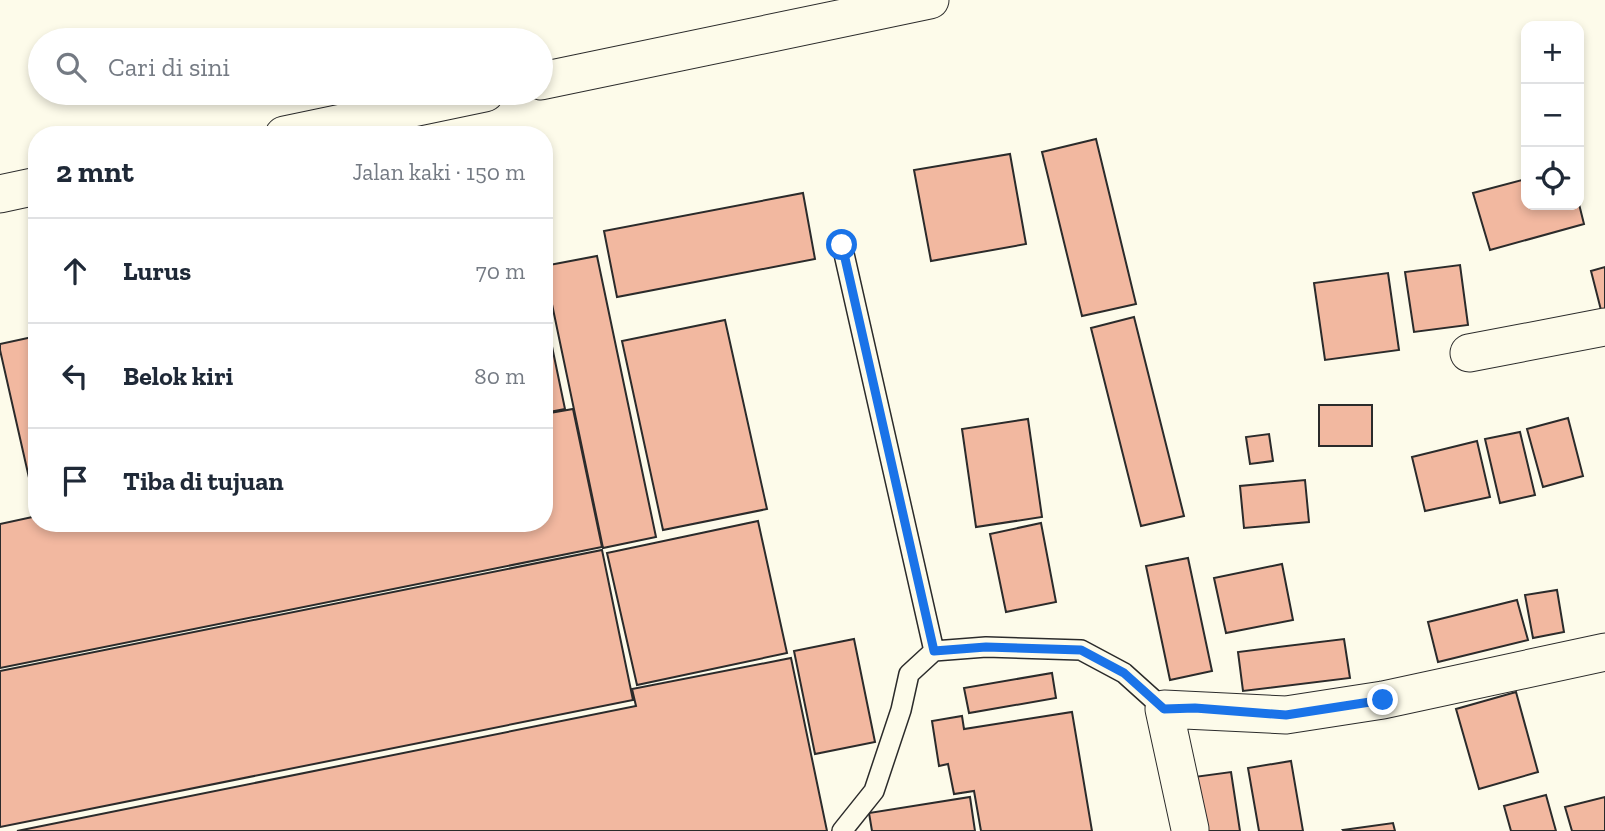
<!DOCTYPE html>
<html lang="id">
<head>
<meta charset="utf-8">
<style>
	:root { --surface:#fff; --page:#f2f2f3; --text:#1f2937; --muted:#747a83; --line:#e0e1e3 }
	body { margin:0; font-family:"Zilla Slab",serif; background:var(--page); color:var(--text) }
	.controls { position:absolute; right:21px; top:21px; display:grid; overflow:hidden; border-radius:14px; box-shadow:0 4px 10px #0003 }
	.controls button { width:63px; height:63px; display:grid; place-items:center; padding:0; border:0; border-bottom:2px solid var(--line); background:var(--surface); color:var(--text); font:35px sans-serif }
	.stop { position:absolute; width:21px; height:21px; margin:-16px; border:5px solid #1a73e8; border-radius:50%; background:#fff }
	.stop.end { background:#1a73e8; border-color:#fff; box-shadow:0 2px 7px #0008 }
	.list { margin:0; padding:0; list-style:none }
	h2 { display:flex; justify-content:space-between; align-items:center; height:91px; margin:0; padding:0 28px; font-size:30px }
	h2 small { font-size:23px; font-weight:400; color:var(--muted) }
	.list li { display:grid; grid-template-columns:46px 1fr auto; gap:21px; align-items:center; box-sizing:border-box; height:105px; padding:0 28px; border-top:2px solid var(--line) }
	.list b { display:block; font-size:26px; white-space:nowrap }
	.list em { font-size:23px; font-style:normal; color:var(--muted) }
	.icon { flex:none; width:38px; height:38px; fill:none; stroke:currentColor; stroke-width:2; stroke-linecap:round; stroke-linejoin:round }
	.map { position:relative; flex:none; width:1605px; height:831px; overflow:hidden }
	.search { position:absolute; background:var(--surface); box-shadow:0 4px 10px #0003; left:28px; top:28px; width:525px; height:77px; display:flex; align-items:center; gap:18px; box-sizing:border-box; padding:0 24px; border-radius:38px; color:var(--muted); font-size:26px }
	.panel { position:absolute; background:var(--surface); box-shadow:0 4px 10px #0003; left:28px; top:126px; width:525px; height:406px; border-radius:28px }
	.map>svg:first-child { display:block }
</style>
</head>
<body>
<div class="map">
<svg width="1605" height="831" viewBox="0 0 1605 831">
	<rect width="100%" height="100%" fill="#fdfbea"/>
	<path fill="#f2b8a0" stroke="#2b2b2b" stroke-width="2" d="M 1096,139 L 1136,304 L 1082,316 L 1042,152 Z
		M 1010,154 L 1026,244 L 931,261 L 914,170 Z
		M 1526,179 L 1526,205 L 1579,204 L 1584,224 L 1490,250 L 1473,193 Z
		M 803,193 L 815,259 L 617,297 L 604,231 Z
		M 597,256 L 656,537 L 603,548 L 544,266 Z
		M 1460,265 L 1468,325 L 1414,332 L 1405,272 Z
		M 1605,267 L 1605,313 L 1602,314 L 1591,271 Z
		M 1388,273 L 1399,350 L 1325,360 L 1314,283 Z
		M 544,308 L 565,409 L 544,413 Z
		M 1134,317 L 1184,516 L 1141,526 L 1091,328 Z
		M 725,320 L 767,509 L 663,530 L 622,341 Z
		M 37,336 L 37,513 L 0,350 L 0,344 Z
		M 1319,405 L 1372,405 L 1372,446 L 1319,446 Z
		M 573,409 L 602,547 L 0,668 L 0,524 L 37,516 L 37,523 L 544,523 L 544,414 Z
		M 1568,418 L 1583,476 L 1543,487 L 1527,429 Z
		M 1028,419 L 1042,517 L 976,527 L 962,429 Z
		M 1520,432 L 1535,495 L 1500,503 L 1485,439 Z
		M 1269,434 L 1273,461 L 1250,464 L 1246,437 Z
		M 1477,441 L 1490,497 L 1425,511 L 1412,457 Z
		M 1305,480 L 1309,522 L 1244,528 L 1240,486 Z
		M 758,521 L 787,653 L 637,685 L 607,553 Z
		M 1041,523 L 1056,602 L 1006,612 L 990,534 Z
		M 602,550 L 633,700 L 0,827 L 0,671 Z
		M 1188,558 L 1212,671 L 1170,680 L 1146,566 Z
		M 1282,564 L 1293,620 L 1226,633 L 1214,578 Z
		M 1557,590 L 1564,632 L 1533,638 L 1525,595 Z
		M 1517,600 L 1528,640 L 1438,662 L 1428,622 Z
		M 854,639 L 875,742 L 815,754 L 794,651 Z
		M 1344,639 L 1350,678 L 1243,691 L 1238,652 Z
		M 791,658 L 827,831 L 17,831 L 636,706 L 632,689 Z
		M 1052,673 L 1056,698 L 969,713 L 964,688 Z
		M 1516,692 L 1538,772 L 1479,789 L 1456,709 Z
		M 1072,712 L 1092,831 L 981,831 L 974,791 L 954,794 L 948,764 L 939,766 L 932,721 L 962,716 L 964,729 Z
		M 1291,761 L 1303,831 L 1259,831 L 1248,768 Z
		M 1231,772 L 1240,831 L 1202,831 L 1194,777 Z
		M 1546,795 L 1556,831 L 1511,831 L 1504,806 Z
		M 970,797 L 975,831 L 872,831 L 869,813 Z
		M 1605,797 L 1605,831 L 1572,831 L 1565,807 Z
		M 1393,823 L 1395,831 L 1344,831 L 1343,830 Z"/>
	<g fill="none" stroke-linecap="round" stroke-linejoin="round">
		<g stroke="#2b2b2b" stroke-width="22">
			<path id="lane" d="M 842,245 L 934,651
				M 842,831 L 874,791 L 901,710 L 909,674 L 934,651 L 986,647 L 1081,650 L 1124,673 L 1164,709"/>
		</g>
		<g stroke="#2b2b2b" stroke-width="39">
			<path id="street" d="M 541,81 L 930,0
				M 284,135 L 485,93
				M 0,194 L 37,186
				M 1469,353 L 1605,327
				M 1190,829 L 1164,709 L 1286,715 L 1383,700 L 1605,652"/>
		</g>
		<use href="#lane" stroke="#fdfbea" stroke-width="19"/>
		<use href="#street" stroke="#fdfbea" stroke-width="37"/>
	</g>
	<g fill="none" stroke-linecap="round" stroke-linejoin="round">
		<path stroke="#1a73e8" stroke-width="9" d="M 842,245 L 934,651 L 986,647 L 1081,650 L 1124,673 L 1164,709 L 1195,708 L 1286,715 L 1383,700"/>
	</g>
</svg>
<div class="controls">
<button>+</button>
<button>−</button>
<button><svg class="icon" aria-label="locate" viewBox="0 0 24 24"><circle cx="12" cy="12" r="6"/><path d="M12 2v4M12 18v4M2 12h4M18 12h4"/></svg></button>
</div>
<div class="stop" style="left:842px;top:245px"></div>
<div class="stop end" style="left:1383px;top:700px"></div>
<div class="search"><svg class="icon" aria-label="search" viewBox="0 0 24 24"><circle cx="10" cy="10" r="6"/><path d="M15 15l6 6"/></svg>Cari di sini</div>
<section class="panel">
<h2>2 mnt<small>Jalan kaki · 150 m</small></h2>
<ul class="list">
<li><svg class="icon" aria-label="ahead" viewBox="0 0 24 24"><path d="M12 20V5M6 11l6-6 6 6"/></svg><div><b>Lurus</b></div><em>70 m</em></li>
<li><svg class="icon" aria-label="left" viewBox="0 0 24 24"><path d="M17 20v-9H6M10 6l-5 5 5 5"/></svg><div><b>Belok kiri</b></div><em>80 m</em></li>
<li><svg class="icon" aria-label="arrive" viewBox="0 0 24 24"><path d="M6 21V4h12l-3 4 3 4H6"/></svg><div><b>Tiba di tujuan</b></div></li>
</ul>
</section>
</div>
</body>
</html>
